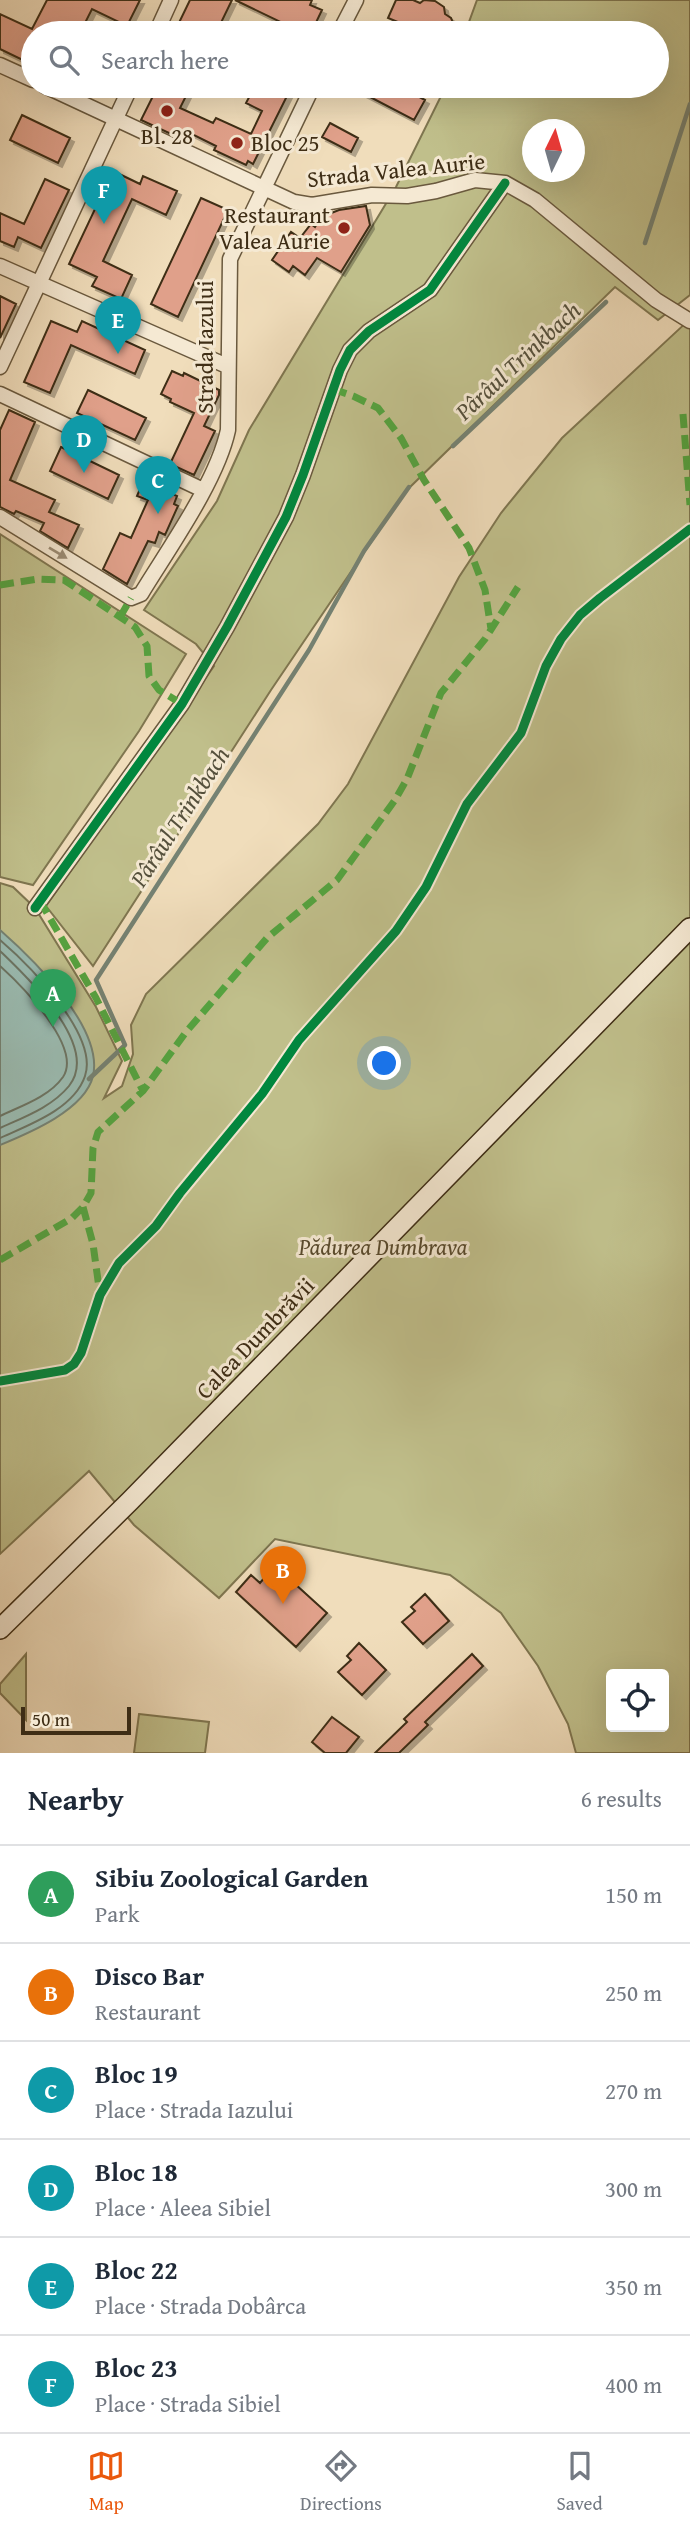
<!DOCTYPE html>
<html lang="en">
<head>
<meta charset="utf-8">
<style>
	:root { --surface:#fff; --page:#f2f2f3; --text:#1f2937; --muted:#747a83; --line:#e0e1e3; --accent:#ea580c }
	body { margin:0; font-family:"Gentium Book Plus",serif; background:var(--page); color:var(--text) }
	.controls { position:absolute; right:21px; bottom:21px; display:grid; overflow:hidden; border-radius:7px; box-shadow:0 7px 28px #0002 }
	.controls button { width:63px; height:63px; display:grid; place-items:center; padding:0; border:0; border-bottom:2px solid var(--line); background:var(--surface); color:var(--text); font:35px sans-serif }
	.compass { position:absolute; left:522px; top:119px; width:63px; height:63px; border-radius:50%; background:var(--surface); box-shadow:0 7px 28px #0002; rotate:5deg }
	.scale { position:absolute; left:21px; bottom:18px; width:110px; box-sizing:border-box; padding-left:7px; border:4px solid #3e2d15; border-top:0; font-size:19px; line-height:24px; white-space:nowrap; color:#3e2d15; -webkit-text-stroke:5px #f5e9d3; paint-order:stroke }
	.you { position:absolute; left:385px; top:1064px; width:24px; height:24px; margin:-18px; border:5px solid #fff; border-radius:50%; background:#1a73e8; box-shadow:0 0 0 10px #1a73e833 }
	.badge { display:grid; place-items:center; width:46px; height:46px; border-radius:50%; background:var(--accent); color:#fff; font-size:23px; font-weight:700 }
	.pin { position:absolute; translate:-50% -58px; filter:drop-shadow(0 2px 4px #0008) }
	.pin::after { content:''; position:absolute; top:37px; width:24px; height:21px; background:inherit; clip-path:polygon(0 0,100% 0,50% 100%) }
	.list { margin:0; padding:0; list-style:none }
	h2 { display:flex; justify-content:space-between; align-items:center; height:91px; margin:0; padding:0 28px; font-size:30px }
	h2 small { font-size:23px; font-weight:400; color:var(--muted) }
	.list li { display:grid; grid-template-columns:46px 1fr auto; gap:21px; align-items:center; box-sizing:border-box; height:98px; padding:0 28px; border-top:2px solid var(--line) }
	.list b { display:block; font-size:26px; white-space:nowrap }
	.list p { margin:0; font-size:23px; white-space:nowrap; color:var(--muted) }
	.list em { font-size:23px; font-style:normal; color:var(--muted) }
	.icon { flex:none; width:38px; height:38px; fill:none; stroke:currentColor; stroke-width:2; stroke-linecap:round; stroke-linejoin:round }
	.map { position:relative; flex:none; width:690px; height:1753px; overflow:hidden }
	.search { position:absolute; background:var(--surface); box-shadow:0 7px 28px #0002; left:21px; right:21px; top:21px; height:77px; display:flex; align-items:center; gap:18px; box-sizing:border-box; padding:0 24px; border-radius:38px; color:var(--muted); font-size:26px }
	.sheet { height:679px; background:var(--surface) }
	nav { display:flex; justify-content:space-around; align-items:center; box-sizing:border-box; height:98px; border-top:2px solid var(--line); background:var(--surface); font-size:19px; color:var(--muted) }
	nav a { display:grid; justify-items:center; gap:4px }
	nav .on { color:var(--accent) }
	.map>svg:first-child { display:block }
</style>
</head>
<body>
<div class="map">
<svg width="690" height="1753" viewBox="0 0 690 1753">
	<defs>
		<filter id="shadow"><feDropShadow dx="4" dy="4" stdDeviation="0" flood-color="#0004"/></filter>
	</defs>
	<rect width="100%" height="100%" fill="#f0ddbb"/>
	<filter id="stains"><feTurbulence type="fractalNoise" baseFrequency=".00286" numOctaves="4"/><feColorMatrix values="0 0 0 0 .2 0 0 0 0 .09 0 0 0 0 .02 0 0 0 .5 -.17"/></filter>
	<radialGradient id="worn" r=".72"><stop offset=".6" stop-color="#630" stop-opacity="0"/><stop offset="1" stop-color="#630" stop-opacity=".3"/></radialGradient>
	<path fill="#c0bf8b" stroke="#7f7650" stroke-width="2" fill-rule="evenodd" d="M 477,0 L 690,0 L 690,295 L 658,320 L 615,287 L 405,492 L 271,690 L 93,966 L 46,906 L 214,666 L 196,644 L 144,610 L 217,501 L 249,430 L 396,187 L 446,86 L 657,86 L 657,33 L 465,33 ZM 532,130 L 574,130 L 574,172 L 532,172 Z
		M 690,319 L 690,1753 L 576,1753 L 568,1724 L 538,1666 L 501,1613 L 450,1575 L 275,1539 L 219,1598 L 134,1525 L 89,1471 L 0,1554 L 0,883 L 13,887 L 35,908 L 96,1007 L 122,1061 L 104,1098 L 122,1086 L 133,1054 L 131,1025 L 146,994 L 318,824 L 348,784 L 459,577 L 501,513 L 562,438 ZM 611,1674 L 664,1674 L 664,1727 L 611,1727 Z
		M 0,534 L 186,654 L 139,731 L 33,885 L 0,877 Z
		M 26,1654 L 26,1720 L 0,1693 L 0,1684 Z
		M 139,1714 L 209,1722 L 205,1753 L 134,1753 Z"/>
	<path fill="#9abbb1" stroke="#758273" stroke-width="2" d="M 0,930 C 33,959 104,1028 93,1076 C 85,1110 29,1133 0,1145 Z"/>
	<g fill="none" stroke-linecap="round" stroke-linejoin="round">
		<path stroke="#6c7463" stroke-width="2" d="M 0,940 C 28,964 99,1035 85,1076 C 74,1109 29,1125 0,1138
			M 0,951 C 27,977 101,1046 69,1086 C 52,1107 24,1117 0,1128
			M 0,966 C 20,984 83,1047 63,1077 C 49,1097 21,1106 0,1116"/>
		<path stroke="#758273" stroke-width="4.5" d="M 645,243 L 690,104
			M 453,446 L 606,302
			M 89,1079 L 125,1045 L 96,980 L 309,650 L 364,551 L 409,487"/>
	</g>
	<path fill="#e0a08a" stroke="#3e2d15" stroke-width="2" filter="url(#shadow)" d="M 47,0 L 140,0 L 127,26 L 92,9 L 80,33 L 33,33 L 33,65 L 0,49 L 0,14 L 32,29 Z
		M 190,0 L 232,0 L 216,33 L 174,33 Z
		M 235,0 L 312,0 L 310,5 L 322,10 L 311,33 L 291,33 L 293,28 Z
		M 396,0 L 413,0 L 420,3 L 424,0 L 435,1 L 444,7 L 445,14 L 451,18 L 454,25 L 451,33 L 411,33 L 410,27 L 388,18 Z
		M 158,86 L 191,86 L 180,108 L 213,123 L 216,118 L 251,134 L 262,111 L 246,103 L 255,86 L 292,86 L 253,164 L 248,161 L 246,165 L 214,150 L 216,146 L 188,132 L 184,140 L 141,120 Z
		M 349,86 L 399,86 L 425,100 L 414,120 Z
		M 22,115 L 70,138 L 58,163 L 10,140 Z
		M 330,123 L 358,138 L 351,152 L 322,137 Z
		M 113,171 L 140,184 L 143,176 L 177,191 L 166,215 L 132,199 L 103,261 L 132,275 L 121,299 L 92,286 L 97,277 L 69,264 Z
		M 45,179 L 69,190 L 41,248 L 18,237 L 14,247 L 0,241 L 0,213 L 24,224 Z
		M 201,198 L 228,210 L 178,317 L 151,304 Z
		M 366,206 L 370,225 L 341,272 L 317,258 L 305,275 L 293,266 L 289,272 L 272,260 L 291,232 L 300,238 L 311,224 L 315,227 L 321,217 L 339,210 Z
		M 0,296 L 16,304 L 0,338 Z
		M 51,321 L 77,332 L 82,321 L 145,350 L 135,374 L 71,345 L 50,393 L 24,382 Z
		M 172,371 L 183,376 L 184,373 L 219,390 L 219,395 L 204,426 L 215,431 L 194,475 L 170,464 L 194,413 L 170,402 L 171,399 L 161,394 Z
		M 88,390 L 146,418 L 135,440 L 77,413 Z
		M 9,410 L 35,422 L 10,480 L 55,500 L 49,512 L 79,525 L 68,548 L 40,531 L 44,523 L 16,511 L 14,514 L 0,507 L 0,430 Z
		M 61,447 L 119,475 L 108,499 L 50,471 Z
		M 143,482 L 177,496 L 174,504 L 178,506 L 165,535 L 159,532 L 155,543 L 148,541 L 127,584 L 103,569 L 120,533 L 131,538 L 148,500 L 137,496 Z
		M 251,1575 L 260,1583 L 265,1577 L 285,1595 L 295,1584 L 327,1613 L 296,1647 L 236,1592 Z
		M 425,1594 L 449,1621 L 423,1644 L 402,1622 L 415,1611 L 411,1607 Z
		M 359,1643 L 386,1670 L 362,1695 L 338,1672 L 351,1660 L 347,1656 Z
		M 472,1654 L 483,1666 L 425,1722 L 428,1725 L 399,1753 L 375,1753 L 407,1722 L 404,1719 Z
		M 332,1717 L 359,1737 L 346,1753 L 325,1753 L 312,1742 Z"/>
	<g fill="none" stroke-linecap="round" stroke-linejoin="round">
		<g stroke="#6a593e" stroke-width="17">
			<path id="minor" d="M 156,33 L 171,0
				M 339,33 L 356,0
				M 0,65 L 33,80
				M 45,86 L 294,202 L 312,205 L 372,195 L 407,196 L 436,191 L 475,180 L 505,183 L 535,200 L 656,300 L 690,321
				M 0,266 L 227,366
				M 0,367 L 131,86
				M 0,394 L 203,490
				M 0,517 L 131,598 L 141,594 C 169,548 217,481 228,430 L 230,259 L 313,86
				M 35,908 L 182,704 L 227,627 L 286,517 L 303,475 L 340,370 L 350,350 L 369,331 L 430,290 L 505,183"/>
		</g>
		<g stroke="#3e2d15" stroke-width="22">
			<path id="secondary" d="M 0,1629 L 130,1501 L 690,928"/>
		</g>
		<use href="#minor" stroke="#f5e9d3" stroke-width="14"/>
		<use href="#secondary" stroke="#f5e9d3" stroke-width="19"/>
		<path stroke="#54a440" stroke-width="7" stroke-dasharray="14 7" stroke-linecap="butt" d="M 333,389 L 353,396 L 378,408 L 401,438 L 424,480 L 469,548 L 485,590 L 491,629
			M 683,414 L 690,505
			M 0,585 L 38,579 L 64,580 L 135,627 L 147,646 L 149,676 L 159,690 L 182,704
			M 120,617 L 131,598
			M 40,901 L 96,998 L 143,1091
			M 83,1207 L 93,1244 L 100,1295
			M 0,1260 L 72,1218 L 83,1207 L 91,1193 L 93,1148 L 98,1132 L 143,1091 L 186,1032 L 267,938 L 337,880 L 395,800 L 407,779 L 441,693 L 485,639 L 518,587"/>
		<g stroke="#f5e9d3" stroke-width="13">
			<path id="cycleway" d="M 35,908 L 182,704 L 227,627 L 286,517 L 303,475 L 340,370 L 350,350 L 369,331 L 430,290 L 505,183
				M 0,1381 L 65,1370 L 74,1364 L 81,1353 L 100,1295 L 119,1263 L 156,1226 L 180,1193 L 262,1094 L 299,1040 L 396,931 L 426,887 L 467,804 L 521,733 L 546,666 L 561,639 L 580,615 L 600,598 L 690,529"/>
		</g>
		<use href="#cycleway" stroke="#00873e" stroke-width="9"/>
	</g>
	<defs><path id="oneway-solid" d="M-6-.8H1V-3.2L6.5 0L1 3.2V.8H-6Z" transform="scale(1.75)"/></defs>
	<use fill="#9a8b74" href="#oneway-solid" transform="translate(58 553) rotate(31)"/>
	<g fill="#8f2418" stroke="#f5e9d3" stroke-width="2.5">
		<circle cx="167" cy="111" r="7"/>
		<circle cx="237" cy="143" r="7"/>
		<circle cx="344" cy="228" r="7"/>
	</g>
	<g text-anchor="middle" stroke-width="6" stroke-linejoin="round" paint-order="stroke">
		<g font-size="23" fill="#3e2d15" stroke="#f5e9d3">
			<text x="167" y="144">Bl. 28</text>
			<text x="251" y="151" text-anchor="start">Bloc 25</text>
			<text x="330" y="223" text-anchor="end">Restaurant<tspan x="330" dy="26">Valea Aurie</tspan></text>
		</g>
		<g font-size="23" fill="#3e2d15" stroke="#f5e9d3">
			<text transform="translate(396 170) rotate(-6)" y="8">Strada Valea Aurie</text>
			<text transform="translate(205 347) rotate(-90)" y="8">Strada Iazului</text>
			<text transform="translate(255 1338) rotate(-46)" y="8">Calea Dumbrăvii</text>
		</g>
		<g font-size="23" font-style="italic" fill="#584a2d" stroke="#f5e9d3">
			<text x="383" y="1255">Pădurea Dumbrava</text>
		</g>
		<g font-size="24" font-style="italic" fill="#55503c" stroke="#f5e9d3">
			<text transform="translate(518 361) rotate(-43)" y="8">Pârâul Trinkbach</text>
			<text transform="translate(180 817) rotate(-57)" y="8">Pârâul Trinkbach</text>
		</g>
	</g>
	<rect width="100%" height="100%" filter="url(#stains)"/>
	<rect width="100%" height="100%" fill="url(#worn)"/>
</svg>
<div class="controls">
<button><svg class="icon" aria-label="locate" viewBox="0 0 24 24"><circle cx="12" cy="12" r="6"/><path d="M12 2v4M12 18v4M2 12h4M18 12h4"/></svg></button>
</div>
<svg class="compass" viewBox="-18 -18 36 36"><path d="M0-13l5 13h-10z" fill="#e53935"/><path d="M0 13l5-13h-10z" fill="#747a83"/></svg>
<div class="scale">50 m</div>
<div class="you"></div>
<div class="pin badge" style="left:53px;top:1027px;background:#2e9e5b">A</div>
<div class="pin badge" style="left:283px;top:1604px;background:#e8710a">B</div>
<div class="pin badge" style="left:158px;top:514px;background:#0f9aa8">C</div>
<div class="pin badge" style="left:84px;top:473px;background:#0f9aa8">D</div>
<div class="pin badge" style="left:118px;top:354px;background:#0f9aa8">E</div>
<div class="pin badge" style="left:104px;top:224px;background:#0f9aa8">F</div>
<div class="search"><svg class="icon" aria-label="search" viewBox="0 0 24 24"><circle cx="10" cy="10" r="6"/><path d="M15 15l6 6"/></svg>Search here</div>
</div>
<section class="sheet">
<h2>Nearby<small>6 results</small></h2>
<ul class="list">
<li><span class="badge" style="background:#2e9e5b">A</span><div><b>Sibiu Zoological Garden</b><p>Park</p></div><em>150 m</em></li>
<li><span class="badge" style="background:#e8710a">B</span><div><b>Disco Bar</b><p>Restaurant</p></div><em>250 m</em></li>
<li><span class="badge" style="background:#0f9aa8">C</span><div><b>Bloc 19</b><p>Place · Strada Iazului</p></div><em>270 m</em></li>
<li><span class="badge" style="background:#0f9aa8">D</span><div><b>Bloc 18</b><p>Place · Aleea Sibiel</p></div><em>300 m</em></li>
<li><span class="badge" style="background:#0f9aa8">E</span><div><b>Bloc 22</b><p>Place · Strada Dobârca</p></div><em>350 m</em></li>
<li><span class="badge" style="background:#0f9aa8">F</span><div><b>Bloc 23</b><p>Place · Strada Sibiel</p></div><em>400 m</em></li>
</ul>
</section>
<nav>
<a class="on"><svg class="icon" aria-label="map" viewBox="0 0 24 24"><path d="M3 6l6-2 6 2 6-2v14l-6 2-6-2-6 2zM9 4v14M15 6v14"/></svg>Map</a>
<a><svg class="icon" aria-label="directions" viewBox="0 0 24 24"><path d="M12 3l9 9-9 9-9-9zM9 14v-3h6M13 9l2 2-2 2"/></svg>Directions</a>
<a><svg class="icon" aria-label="saved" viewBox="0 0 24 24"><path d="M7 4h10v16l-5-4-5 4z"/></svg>Saved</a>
</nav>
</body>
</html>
